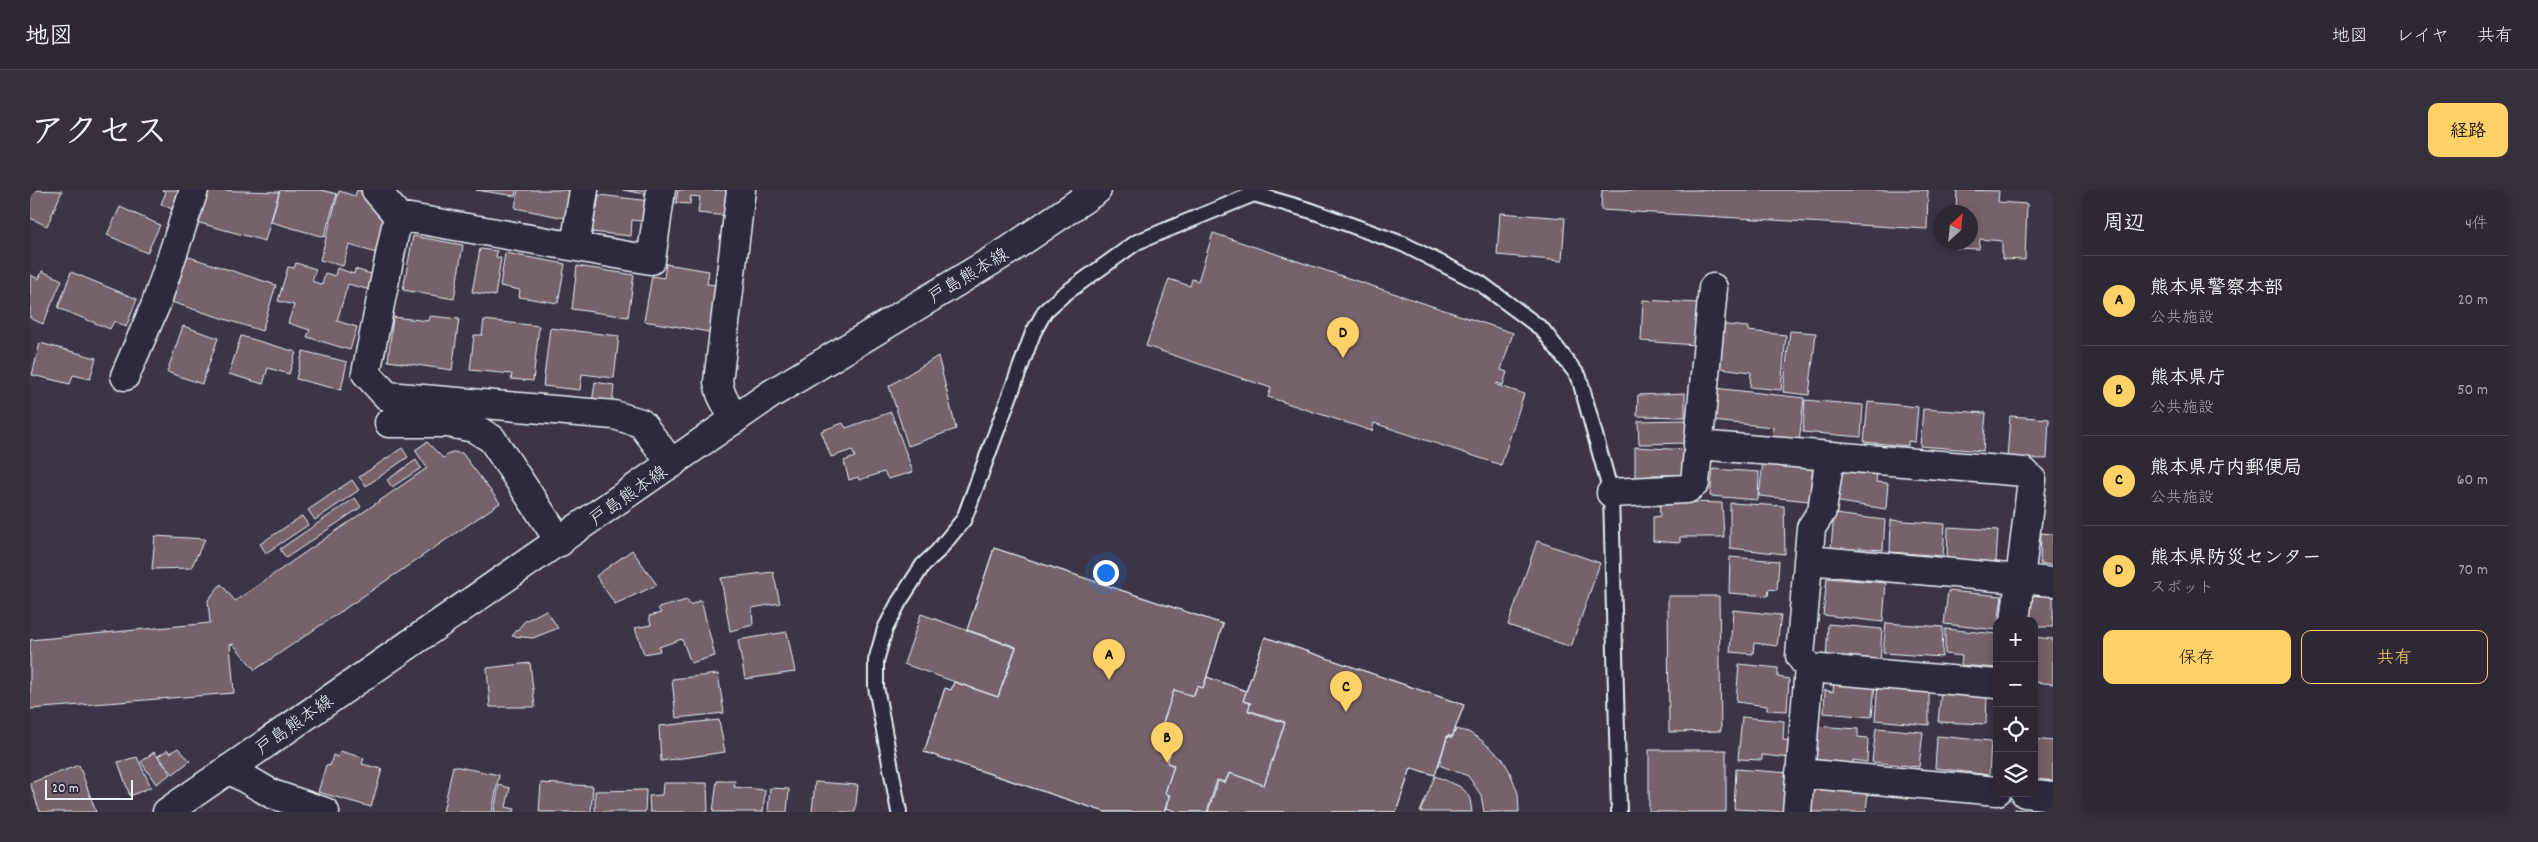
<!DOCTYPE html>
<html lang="ja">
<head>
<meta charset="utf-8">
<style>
	:root { --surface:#2e2834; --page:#36303c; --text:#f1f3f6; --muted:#a7a6ac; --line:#49444f; --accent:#ffd166 }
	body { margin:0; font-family:Dekko,"Klee One",sans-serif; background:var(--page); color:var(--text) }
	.controls { position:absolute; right:15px; bottom:15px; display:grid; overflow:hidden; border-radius:10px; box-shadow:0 2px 12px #0003 }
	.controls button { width:45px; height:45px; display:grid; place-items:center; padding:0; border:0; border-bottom:1px solid var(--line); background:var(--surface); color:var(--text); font:25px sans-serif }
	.compass { position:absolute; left:1903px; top:15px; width:45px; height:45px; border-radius:50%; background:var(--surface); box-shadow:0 2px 12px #0003; rotate:27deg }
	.scale { position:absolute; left:15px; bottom:12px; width:88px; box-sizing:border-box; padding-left:5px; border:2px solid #e8f1f8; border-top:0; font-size:14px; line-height:18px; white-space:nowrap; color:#e8f1f8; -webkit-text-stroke:4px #2f2a3d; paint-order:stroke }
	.you { position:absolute; left:1075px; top:382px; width:18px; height:18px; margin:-12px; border:4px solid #fff; border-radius:50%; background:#1a73e8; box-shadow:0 0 0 8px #1a73e833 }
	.badge { display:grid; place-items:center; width:32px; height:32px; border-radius:50%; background:var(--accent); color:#111; font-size:16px; font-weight:700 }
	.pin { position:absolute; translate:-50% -41px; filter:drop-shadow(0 1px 2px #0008) }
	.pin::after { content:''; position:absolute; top:26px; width:18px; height:15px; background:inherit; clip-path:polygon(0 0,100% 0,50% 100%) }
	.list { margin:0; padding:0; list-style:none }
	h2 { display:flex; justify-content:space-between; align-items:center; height:65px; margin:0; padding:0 20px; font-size:21px }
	h2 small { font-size:16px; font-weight:400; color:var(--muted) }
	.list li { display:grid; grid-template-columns:32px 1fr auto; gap:15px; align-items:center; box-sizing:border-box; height:90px; padding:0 20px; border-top:1px solid var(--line) }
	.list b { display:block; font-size:19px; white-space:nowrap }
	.list p { margin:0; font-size:16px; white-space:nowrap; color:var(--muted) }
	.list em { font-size:16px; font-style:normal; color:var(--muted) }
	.actions { display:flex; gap:10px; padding:15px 20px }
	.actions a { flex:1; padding:11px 0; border:1px solid var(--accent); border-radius:10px; text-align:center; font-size:18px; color:var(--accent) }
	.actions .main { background:var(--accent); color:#111 }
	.icon { flex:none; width:28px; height:28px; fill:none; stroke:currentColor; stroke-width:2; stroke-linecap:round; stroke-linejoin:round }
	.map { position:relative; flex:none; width:2023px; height:622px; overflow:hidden; border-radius:10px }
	header { display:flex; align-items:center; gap:30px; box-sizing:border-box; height:70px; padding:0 25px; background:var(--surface); border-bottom:1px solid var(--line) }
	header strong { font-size:24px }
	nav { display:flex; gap:28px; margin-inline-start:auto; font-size:18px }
	.intro { display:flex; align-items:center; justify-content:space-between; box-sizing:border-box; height:120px; padding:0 30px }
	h1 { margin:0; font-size:35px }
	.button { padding:12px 22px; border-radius:10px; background:var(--accent); color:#111; font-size:18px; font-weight:700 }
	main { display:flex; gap:30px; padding:0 30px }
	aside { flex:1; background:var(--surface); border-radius:10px; box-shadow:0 2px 12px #0003 }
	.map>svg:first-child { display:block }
</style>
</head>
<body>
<header>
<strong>地図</strong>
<nav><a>地図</a><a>レイヤ</a><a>共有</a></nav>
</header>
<div class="intro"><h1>アクセス</h1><a class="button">経路</a></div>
<main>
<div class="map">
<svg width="2023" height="622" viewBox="0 0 2023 622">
	<rect width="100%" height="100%" fill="#3d3546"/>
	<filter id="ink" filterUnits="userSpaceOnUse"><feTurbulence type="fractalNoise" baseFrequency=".02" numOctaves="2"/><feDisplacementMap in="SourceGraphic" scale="10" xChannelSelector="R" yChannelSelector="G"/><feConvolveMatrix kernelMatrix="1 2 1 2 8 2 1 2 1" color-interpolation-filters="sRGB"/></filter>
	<g filter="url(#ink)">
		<path fill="#76626b" stroke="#e8f1f8" d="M 0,0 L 32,1 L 17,36 L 0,28 Z
			M 132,0 L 155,0 L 146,21 L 131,14 L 136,2 Z
			M 175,0 L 249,2 L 235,51 L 166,32 Z
			M 250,0 L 291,0 L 307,4 L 294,47 L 241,32 Z
			M 327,0 L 349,6 L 357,17 L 352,33 L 358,34 L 350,64 L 319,55 L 313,76 L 290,70 L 309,1 L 325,6 Z
			M 446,0 L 486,0 L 485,6 Z
			M 488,0 L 546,0 L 540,29 L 485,18 Z
			M 593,0 L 616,0 L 615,4 Z
			M 648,0 L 701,0 L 698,26 L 668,23 L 670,7 L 661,6 L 660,14 L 646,13 Z
			M 1572,0 L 1898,0 L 1897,39 L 1571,20 Z
			M 1927,0 L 1969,1 L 1968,12 L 1997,14 L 1995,70 L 1972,69 L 1972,51 L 1950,49 L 1949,59 L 1925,58 L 1925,52 L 1940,52 L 1940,22 L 1926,22 Z
			M 569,5 L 620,11 L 618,32 L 602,30 L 601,46 L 561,42 L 564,17 L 567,18 Z
			M 90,17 L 130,35 L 117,63 L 77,45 Z
			M 1470,23 L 1535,28 L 1532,71 L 1467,65 Z
			M 1183,43 L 1483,143 L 1471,180 L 1477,182 L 1473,195 L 1467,193 L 1467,195 L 1494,204 L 1471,275 L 1344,233 L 1342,241 L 1238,207 L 1241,198 L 1116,156 L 1139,89 L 1160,96 L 1162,89 L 1168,91 Z
			M 383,46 L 433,55 L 424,109 L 373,100 Z
			M 450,59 L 467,61 L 466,67 L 471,68 L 465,106 L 442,102 Z
			M 475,63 L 535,74 L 528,113 L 489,107 L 490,100 L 470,96 Z
			M 156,66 L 246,95 L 232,141 L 141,112 Z
			M 266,73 L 286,79 L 282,91 L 292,95 L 295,83 L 305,86 L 307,78 L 324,84 L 325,79 L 344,85 L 340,100 L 318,94 L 307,131 L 327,137 L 320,160 L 277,147 L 280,140 L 258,133 L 264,115 L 248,111 L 258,77 L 264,78 Z
			M 636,74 L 679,81 L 677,94 L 687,95 L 679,142 L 614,131 L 622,86 L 634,88 Z
			M 547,76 L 604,85 L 598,127 L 542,119 Z
			M 12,81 L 32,90 L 13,134 L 0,128 L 0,85 L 9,89 Z
			M 41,82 L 107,109 L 96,137 L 84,131 L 80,139 L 28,118 Z
			M 1613,110 L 1668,113 L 1665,155 L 1611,151 Z
			M 400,126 L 429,129 L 422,180 L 358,171 L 363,127 L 399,131 Z
			M 454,130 L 509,136 L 503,191 L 481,189 L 482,184 L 440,180 L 444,145 L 452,145 Z
			M 1687,134 L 1718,137 L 1718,141 L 1756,145 L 1751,200 L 1720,197 L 1721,182 L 1684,177 Z
			M 153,136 L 188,148 L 172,194 L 137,182 Z
			M 520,138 L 589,146 L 584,188 L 552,184 L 550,200 L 513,196 Z
			M 1760,141 L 1786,143 L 1779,205 L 1753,202 Z
			M 211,146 L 266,162 L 259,184 L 238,178 L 233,194 L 199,184 Z
			M 10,153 L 66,168 L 60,189 L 43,185 L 40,194 L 2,185 Z
			M 273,161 L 317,172 L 311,200 L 266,189 Z
			M 908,166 L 926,239 L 878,256 L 859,196 Z
			M 565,192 L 584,195 L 582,217 L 562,214 Z
			M 1684,198 L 1774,208 L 1769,253 L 1742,250 L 1743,237 L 1682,231 Z
			M 1655,203 L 1655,227 L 1607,226 L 1608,205 Z
			M 1775,210 L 1833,215 L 1831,247 L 1773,242 Z
			M 1838,212 L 1888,217 L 1885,252 L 1878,251 L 1878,256 L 1834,252 Z
			M 1893,219 L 1956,223 L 1953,261 L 1890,256 Z
			M 861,222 L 883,282 L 858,289 L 854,282 L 829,290 L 828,287 L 819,290 L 814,271 L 825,267 L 822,260 L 801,267 L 791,241 L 813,233 L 816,238 Z
			M 1980,226 L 2019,229 L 2017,269 L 1977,268 Z
			M 1656,230 L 1659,253 L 1609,254 L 1608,231 Z
			M 397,252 L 413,268 L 422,262 L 432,263 L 470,313 L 225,480 L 203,454 L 200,455 L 204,503 L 0,519 L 0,450 L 180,433 L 178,410 L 191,394 L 205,411 L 397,278 L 385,260 Z
			M 1605,257 L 1656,260 L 1656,285 L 1622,285 L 1623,289 L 1605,289 Z
			M 372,258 L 378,267 L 336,296 L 329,287 Z
			M 386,270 L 391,278 L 362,297 L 357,290 Z
			M 1733,272 L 1783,276 L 1780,311 L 1729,306 Z
			M 1806,276 L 1847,281 L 1846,292 L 1858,293 L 1856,319 L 1803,311 Z
			M 1683,279 L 1729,282 L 1728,310 L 1680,306 Z
			M 322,290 L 329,300 L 285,330 L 278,320 Z
			M 325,308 L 331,317 L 256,368 L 250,359 Z
			M 1629,311 L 1692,313 L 1694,347 L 1650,347 L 1650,353 L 1623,351 L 1623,327 L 1630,326 Z
			M 1700,313 L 1754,316 L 1755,364 L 1700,358 Z
			M 1804,324 L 1855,330 L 1853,360 L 1829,358 L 1829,362 L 1801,358 Z
			M 272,326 L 278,335 L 236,363 L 230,354 Z
			M 1861,330 L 1915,334 L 1913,366 L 1860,362 Z
			M 1918,337 L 1968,340 L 1966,372 L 1917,369 Z
			M 2011,343 L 2023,344 L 2023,375 L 2010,374 Z
			M 125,346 L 175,349 L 161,378 L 122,379 Z
			M 1507,351 L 1570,373 L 1541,457 L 1478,435 Z
			M 964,358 L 1193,434 L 1173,498 L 1167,496 L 1163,506 L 1144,500 L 1124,560 L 1139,565 L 1137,573 L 1144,576 L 1135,603 L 1139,606 L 1134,622 L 1075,622 L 894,562 L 915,498 L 921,500 L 924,492 L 968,507 L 986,457 L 937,440 Z
			M 964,358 L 1193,434 L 1177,487 L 1216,501 L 1235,447 L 1434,515 L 1422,547 L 1418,545 L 1405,585 L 1381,578 L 1366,622 L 1148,622 L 1136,618 L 1134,622 L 1075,622 L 894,562 L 915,498 L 921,500 L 924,492 L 968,507 L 986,457 L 937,440 Z
			M 602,360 L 627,395 L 585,414 L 566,386 Z
			M 1700,367 L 1749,371 L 1747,400 L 1739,399 L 1738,406 L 1699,403 Z
			M 743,382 L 750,413 L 722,418 L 723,435 L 700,441 L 691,388 Z
			M 1797,388 L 1856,393 L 1853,432 L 1793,425 Z
			M 1918,401 L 1972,406 L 1967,440 L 1914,434 Z
			M 1995,401 L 2023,401 L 2023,437 L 2004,437 L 2004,431 L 1996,431 Z
			M 1638,406 L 1689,406 L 1691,541 L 1639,542 Z
			M 657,410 L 660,415 L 671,410 L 685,466 L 661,473 L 652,449 L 629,457 L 630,461 L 614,464 L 605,438 L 621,435 L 619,426 L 631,423 L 628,418 Z
			M 516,420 L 528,438 L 503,448 L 482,446 L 495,431 Z
			M 1703,420 L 1751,425 L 1747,456 L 1724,453 L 1723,464 L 1700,462 Z
			M 891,424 L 986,458 L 968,507 L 874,474 Z
			M 1856,433 L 1913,437 L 1912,467 L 1853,463 Z
			M 1798,434 L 1852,439 L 1850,474 L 1796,471 Z
			M 1915,439 L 1967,444 L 1967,478 L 1931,475 L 1932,466 L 1915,464 Z
			M 757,442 L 765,482 L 715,489 L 708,450 Z
			M 1235,447 L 1434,515 L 1422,547 L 1418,545 L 1405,585 L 1381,578 L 1366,622 L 1178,622 L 1188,591 L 1195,593 L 1200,583 L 1234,595 L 1255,532 L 1218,520 L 1221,513 L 1213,511 Z
			M 2004,447 L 2023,449 L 2023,494 L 2004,492 Z
			M 500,473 L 505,517 L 460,517 L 457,478 Z
			M 1709,474 L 1748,478 L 1748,487 L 1759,489 L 1757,521 L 1737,520 L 1737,516 L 1706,512 Z
			M 688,484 L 694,523 L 646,528 L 642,489 Z
			M 1177,487 L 1216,501 L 1213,511 L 1220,513 L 1218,521 L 1255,533 L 1234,595 L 1199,583 L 1195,592 L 1187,590 L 1177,622 L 1148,622 L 1136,618 L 1140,605 L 1135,603 L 1144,575 L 1137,573 L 1140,564 L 1124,559 L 1144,500 L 1164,506 L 1167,496 L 1173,498 Z
			M 1804,490 L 1845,493 L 1842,527 L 1794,523 L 1795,500 L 1803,502 Z
			M 1848,493 L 1899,498 L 1899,535 L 1845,530 Z
			M 1911,501 L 1957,504 L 1956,534 L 1908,532 Z
			M 1712,527 L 1754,531 L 1753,550 L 1762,551 L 1761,568 L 1732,565 L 1732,570 L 1708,569 Z
			M 689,530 L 695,562 L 631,571 L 629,536 Z
			M 1786,536 L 1828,539 L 1828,547 L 1838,548 L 1837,572 L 1823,570 L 1823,577 L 1784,575 Z
			M 1846,538 L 1893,542 L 1889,577 L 1842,572 Z
			M 1426,539 L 1438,542 L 1450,549 L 1472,568 L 1479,580 L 1488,603 L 1489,622 L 1454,622 L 1451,605 L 1438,586 L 1409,575 L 1417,546 L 1422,548 Z
			M 1907,546 L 1961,551 L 1959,585 L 1905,578 Z
			M 2004,549 L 2023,551 L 2023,593 L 2004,591 Z
			M 148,558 L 160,571 L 143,584 L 128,566 L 138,560 L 140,563 Z
			M 1619,560 L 1696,560 L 1696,622 L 1619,622 Z
			M 310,561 L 334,568 L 332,574 L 352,579 L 341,617 L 288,602 L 296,575 L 300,576 L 303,565 L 308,567 Z
			M 124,562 L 141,584 L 126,594 L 111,572 Z
			M 107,567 L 121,597 L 100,606 L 88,572 Z
			M 49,575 L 66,622 L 10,622 L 0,593 Z
			M 423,576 L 469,585 L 462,622 L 413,622 Z
			M 1706,579 L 1760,583 L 1758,622 L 1704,619 Z
			M 1405,586 L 1429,596 L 1436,602 L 1440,609 L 1442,622 L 1390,622 Z
			M 687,591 L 705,591 L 704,597 L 735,600 L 733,622 L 683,622 Z
			M 785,592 L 828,595 L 825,622 L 782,622 Z
			M 511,593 L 563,596 L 561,622 L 509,622 Z
			M 633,593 L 677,593 L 678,622 L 620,622 L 619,606 L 632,605 Z
			M 469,595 L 480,598 L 476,617 L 485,619 L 484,622 L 464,622 Z
			M 1782,596 L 1838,601 L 1836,622 L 1780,622 Z
			M 740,598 L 759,599 L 757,622 L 738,622 Z
			M 616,600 L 615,622 L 565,622 L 565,601 Z
			M 1985,619 L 2012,622 L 1985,622 Z"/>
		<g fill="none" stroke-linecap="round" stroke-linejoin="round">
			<g stroke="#e8f1f8" stroke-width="18">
				<path id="service" d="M 869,622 L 846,497 L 846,471 L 855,439 L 869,412 L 893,375 L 908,361 L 934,329 L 1003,143 L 1015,121 L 1033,105 L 1107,52 L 1224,4 L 1282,21 L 1373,54 L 1450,93 L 1512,139 L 1549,187 L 1581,303 L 1589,622"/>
			</g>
			<g stroke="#e8f1f8" stroke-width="31">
				<path id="minor" d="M 346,0 L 368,26 L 336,183 L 357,206 L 584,225 L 611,233 L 642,274
					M 368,26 L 621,70 L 631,0
					M 545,56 L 554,0
					M 95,186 L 126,114 L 164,0
					M 704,230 L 691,204 L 688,192 L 711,0
					M 359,233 L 418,233 L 444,238 L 462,249 L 530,352
					M 1668,255 L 1994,282 L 2002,290 L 1985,431
					M 1581,303 L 1657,299 L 1665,293 L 1683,98
					M 1778,370 L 2023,392
					M 1779,478 L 1967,494
					M 199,579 L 242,604 L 295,622
					M 1770,583 L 1967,601
					M 1995,603 L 2023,606
					M 1767,622 L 1779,478 L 1770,466 L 1781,338 L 1792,321 L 1800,266"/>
			</g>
			<g stroke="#e8f1f8" stroke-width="31">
				<path id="secondary" d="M 137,622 L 741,204 L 978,61 L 1067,0"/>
			</g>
			<use href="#service" stroke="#2f2a3d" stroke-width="14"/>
			<use href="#minor" stroke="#2f2a3d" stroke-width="28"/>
			<use href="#secondary" stroke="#2f2a3d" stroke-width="28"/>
		</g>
	</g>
	<g text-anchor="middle" stroke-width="4.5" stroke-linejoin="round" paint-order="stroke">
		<g font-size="18" fill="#e8f1f8" stroke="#2f2a3d">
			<text transform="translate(938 85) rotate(-31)" y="6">戸島熊本線</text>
			<text transform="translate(598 305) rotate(-35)" y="6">戸島熊本線</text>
			<text transform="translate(264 534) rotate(-35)" y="6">戸島熊本線</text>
		</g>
	</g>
</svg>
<div class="controls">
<button>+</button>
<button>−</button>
<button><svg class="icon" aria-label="locate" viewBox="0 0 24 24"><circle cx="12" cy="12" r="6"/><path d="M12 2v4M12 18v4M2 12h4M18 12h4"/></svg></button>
<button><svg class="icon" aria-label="layers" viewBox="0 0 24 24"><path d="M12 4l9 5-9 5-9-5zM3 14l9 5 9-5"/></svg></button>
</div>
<svg class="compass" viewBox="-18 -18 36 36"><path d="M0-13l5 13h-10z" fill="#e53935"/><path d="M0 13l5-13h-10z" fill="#a7a6ac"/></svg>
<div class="scale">20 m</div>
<div class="you"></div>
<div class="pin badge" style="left:1079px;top:490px">A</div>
<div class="pin badge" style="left:1137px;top:573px">B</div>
<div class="pin badge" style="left:1316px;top:522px">C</div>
<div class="pin badge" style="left:1313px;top:168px">D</div>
</div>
<aside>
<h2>周辺<small>4件</small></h2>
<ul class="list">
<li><span class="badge">A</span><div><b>熊本県警察本部</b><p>公共施設</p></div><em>20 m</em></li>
<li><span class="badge">B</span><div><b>熊本県庁</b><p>公共施設</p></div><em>50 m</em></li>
<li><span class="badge">C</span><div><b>熊本県庁内郵便局</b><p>公共施設</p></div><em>60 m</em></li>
<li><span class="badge">D</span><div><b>熊本県防災センター</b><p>スポット</p></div><em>70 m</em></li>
</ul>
<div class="actions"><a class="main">保存</a><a>共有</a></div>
</aside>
</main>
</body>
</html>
